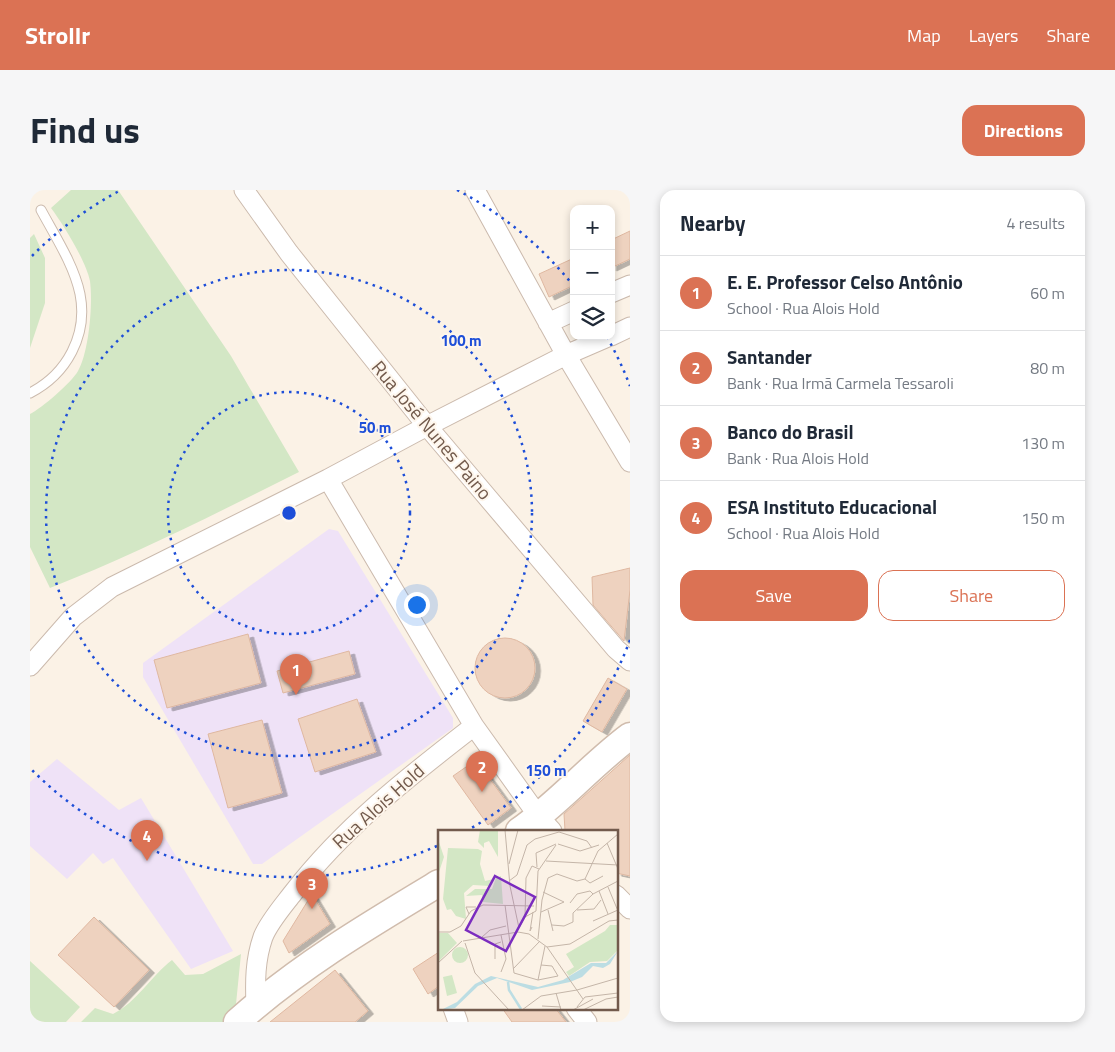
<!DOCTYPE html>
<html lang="en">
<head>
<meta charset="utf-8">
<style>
	:root { --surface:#fff; --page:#f6f6f7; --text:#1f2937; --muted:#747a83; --line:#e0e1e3; --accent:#db7254 }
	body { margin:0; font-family:"Titillium Web",sans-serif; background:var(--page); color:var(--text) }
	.controls { position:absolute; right:15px; top:15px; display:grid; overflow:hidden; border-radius:10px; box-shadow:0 2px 8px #0003 }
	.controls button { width:45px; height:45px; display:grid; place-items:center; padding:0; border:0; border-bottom:1px solid var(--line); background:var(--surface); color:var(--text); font:25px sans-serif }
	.you { position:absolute; left:386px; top:414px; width:18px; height:18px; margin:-12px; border:4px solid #fff; border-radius:50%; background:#1a73e8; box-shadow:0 0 0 8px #1a73e833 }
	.badge { display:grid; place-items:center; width:32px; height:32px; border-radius:50%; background:var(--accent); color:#fff; font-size:16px; font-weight:700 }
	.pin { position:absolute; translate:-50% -41px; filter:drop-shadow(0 1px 2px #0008) }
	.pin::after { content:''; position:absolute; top:26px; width:18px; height:15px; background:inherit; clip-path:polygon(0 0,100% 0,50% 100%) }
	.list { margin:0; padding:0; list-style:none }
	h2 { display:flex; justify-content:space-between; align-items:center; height:65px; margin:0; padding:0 20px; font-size:21px }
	h2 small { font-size:16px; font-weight:400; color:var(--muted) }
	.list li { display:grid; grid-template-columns:32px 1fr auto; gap:15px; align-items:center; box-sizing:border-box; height:75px; padding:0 20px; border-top:1px solid var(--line) }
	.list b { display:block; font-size:19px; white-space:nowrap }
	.list p { margin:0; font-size:16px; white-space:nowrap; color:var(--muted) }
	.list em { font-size:16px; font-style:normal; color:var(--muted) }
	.actions { display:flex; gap:10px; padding:15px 20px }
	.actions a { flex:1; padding:11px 0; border:1px solid var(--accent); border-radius:15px; text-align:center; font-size:18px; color:var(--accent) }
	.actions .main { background:var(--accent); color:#fff }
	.icon { flex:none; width:28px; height:28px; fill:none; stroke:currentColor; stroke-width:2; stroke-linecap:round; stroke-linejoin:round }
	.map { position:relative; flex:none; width:600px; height:832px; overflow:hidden; border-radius:15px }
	header { display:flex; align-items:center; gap:30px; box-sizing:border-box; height:70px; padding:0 25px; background:var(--accent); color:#fff }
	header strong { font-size:24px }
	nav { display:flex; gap:28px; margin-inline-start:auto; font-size:18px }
	.intro { display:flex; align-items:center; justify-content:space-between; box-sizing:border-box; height:120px; padding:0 30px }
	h1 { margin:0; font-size:35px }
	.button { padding:12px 22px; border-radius:15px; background:var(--accent); color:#fff; font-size:18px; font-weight:700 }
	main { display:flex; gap:30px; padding:0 30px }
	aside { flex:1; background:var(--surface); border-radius:15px; box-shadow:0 2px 8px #0003 }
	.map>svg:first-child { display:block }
</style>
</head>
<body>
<header>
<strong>Strollr</strong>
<nav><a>Map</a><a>Layers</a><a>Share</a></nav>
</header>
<div class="intro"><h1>Find us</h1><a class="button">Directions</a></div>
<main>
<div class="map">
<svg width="600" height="832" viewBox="0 0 600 832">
	<defs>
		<filter id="shadow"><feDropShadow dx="5.5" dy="3" stdDeviation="0" flood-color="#0004"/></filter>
	</defs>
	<rect width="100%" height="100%" fill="#fbf2e6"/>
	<path fill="#efe2f7" d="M 299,339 L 308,341 L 423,528 L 423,538 L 232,674 L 223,674 L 113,487 L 113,473 Z
		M 27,569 L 89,620 L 111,608 L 203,761 L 161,779 L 83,668 L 73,674 L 63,663 L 37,689 L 0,656 L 0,592 Z"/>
	<path fill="#d3e7c5" d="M 41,0 L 88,0 L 201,166 L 269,282 C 187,323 106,364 20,398 L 0,357 L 0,224 C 12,218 41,193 48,181 C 59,162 63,114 60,91 C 56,71 33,34 21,18 Z
		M 4,44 L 15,68 L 15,113 L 0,158 L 0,48 Z
		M 211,764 L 205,824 L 196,832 L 51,832 L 65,818 L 83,824 C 107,812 120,787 142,770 L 155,785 L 173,784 Z
		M 0,771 L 50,817 L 36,832 L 0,832 Z"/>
	<path fill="#eed2bf" stroke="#dfb8a1" filter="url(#shadow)" d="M 600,41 L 600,69 L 581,78 L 581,50 Z
		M 544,68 L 544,95 L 519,107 L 509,84 Z
		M 600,378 L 600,400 L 594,451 L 563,415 L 562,387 Z
		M 218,444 L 231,493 L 137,518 L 124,470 Z
		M445 478a30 30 0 1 1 60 0a30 30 0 1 1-60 0Z
		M 319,461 L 325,484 L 253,503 L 247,481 Z
		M 578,488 L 597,499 L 572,542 L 553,531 Z
		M 327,509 L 346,562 L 285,582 L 268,529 Z
		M 232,530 L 252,603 L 198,618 L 178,544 Z
		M 600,565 L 600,686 L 586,683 L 586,641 L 535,641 L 534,624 Z
		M 446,570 L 481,618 L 458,635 L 423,586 Z
		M 282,704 L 300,734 L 259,763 L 253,751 Z
		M 64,727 L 119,780 L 84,817 L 28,765 Z
		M 409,762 L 409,796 L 398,804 L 383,779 Z
		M 305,780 L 338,821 L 325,832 L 240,832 Z
		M 472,818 L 525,818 L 536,832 L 482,832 Z"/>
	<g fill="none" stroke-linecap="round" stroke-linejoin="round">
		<g stroke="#cbbaad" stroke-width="11">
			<path id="lane" d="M 0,203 C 37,184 58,145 50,104 C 44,75 25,46 11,20"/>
		</g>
		<g stroke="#cbbaad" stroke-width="21">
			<path id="street" d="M 214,0 L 259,63 L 397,236 L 586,459 L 600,471
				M 445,0 L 536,165 L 600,272
				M 581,103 L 600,95
				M 518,133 L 544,121
				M 581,146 L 600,137
				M 298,289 L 444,536 L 509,627 L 522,641
				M 0,476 L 43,427 L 82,397 L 298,289 L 397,236 L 536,165 L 580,146
				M 586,705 L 600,719
				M 226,815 C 225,792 225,770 233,747 C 239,732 253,716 263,703 C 314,637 378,587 444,536
				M 423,818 L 428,832
				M 546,818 L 557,832"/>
		</g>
		<g stroke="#d0bcad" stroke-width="29">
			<path id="secondary" d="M 489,641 C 529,613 561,575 600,546
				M 207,832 C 268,777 339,735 409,693"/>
		</g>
		<use href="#lane" stroke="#fff" stroke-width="9"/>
		<use href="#street" stroke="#fff" stroke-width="19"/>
		<use href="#secondary" stroke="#fff" stroke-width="26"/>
	</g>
	<g fill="none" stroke="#1d4ed8" stroke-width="2.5" stroke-dasharray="2.5 5">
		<circle cx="259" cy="323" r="121"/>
		<circle cx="259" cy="323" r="243"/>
		<path d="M600 450A364 364 0 0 1 438 640M407 656A364 364 0 0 1 2 580M2 66A364 364 0 0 1 91 0M427 0A364 364 0 0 1 542 94M577 147A364 364 0 0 1 600 196"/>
	</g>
	<g text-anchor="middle" stroke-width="4" stroke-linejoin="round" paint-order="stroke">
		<g font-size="19" fill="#725a4c" stroke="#fef6ec">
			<text transform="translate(402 240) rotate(50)" y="7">Rua José Nunes Paino</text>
			<text transform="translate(348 616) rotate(-42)" y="7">Rua Alois Hold</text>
		</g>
	</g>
	<g transform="translate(408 640)">
		<rect width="180" height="180" fill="#fbf2e6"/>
		<path d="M 42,0 L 60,0 L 60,27 L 51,11 L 46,13 L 46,18 L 40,12 ZM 0,9 L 6,27 L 0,45 ZM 10,18 L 40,19 L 44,21 L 42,34 L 47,51 L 56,49 L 52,56 L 35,55 L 26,63 L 28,89 L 18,86 L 13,79 L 9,80 L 5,69 ZM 63,46 L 65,74 L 45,72 L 44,65 L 28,66 L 37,59 L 54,59 L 58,48 ZM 172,95 L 180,95 L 180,120 L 169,131 L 152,132 L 131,146 L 128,142 L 136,137 L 128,124 L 167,101 ZM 0,103 L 10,103 L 19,113 L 0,132 ZM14 125a8 8 0 1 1 16 0a8 8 0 1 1-16 0ZM 14,145 L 19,163 L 9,166 L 5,147 Z" fill="#d3e7c5"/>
		<path d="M 180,121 L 172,134 L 165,138 L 155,136 L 144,147 L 132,152 L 94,160 L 59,148 L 40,156 L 17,178 L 3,180 L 19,172 L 37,154 L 53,146 L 100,157 L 125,150 L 153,133 L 168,133 Z" fill="#bcdde3"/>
		<path fill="none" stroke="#bcdde3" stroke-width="2.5" d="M 70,152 L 71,160 L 83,179"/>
		<path fill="none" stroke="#c4b5a8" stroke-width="1" d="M 67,0 L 72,56 L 81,98M 169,13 L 180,39M 120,14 L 142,21 L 161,15M 108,31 L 180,35M 71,34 L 80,0M 99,37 L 98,23 L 118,14M 147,49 L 152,53 L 165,46M 71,51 L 79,45 L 89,15 L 97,9 L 121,2 L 149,11 L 154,18M 170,57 L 180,81M 161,61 L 170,84M 132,73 L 139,64 L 152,61 L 155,64M 67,75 L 76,143 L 100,150 L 107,116M 110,80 L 115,101M 139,80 L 156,79 L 163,70M 98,81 L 100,41 L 118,15M 103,82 L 126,72 L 105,62M 31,84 L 28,77 L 38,77M 87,87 L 88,48 L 94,36 L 101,39M 155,91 L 180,80M 114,95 L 126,96 L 135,92 L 135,83 L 155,64 L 180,51M 94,97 L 92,101 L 95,82M 81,98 L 87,87 L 98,81M 0,102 L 12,102 L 23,96 L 33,81 L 45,75 L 96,76M 63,105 L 68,129 L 63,142M 44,107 L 52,100 L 68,96M 100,109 L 104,70 L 110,48 L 119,44 L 139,51 L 147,49 L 160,21 L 180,4M 25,111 L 80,102 L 91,104 L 109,117 L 145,169M 27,113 L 37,143 L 71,180M 109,117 L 132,114 L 171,91 L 180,90M 57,129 L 57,114 L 63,112M 0,133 L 24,111M 103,135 L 114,136 L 120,146M 75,139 L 102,111M 100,150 L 120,146M 118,163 L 123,180M 104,176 L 123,177M 139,177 L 147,167 L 180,163M 84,180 L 103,166 L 139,160 L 180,148M 135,180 L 155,169M 145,180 L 168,169 L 180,167"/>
		<path fill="#7b2cbf" fill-opacity="0.15" stroke="#7b2cbf" stroke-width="2.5" d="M 57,46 L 97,67 L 68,121 L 28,100 Z"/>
		<rect width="180" height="180" fill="none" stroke="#725a4c" stroke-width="2.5"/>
	</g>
	<circle cx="259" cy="323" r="8" fill="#1d4ed8" stroke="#fef6ec" stroke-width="2.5"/>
	<g font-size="15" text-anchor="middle" font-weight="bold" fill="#1d4ed8" stroke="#fef6ec" stroke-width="4" stroke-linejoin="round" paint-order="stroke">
		<text x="431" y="156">100 m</text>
		<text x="345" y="243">50 m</text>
		<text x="516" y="586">150 m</text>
	</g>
</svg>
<div class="controls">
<button>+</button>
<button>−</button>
<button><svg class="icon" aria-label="layers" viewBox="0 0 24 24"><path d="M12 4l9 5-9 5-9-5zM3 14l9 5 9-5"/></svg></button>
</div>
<div class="you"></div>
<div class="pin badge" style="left:266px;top:505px">1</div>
<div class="pin badge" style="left:452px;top:602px">2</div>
<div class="pin badge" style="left:282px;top:719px">3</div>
<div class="pin badge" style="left:117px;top:671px">4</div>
</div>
<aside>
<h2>Nearby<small>4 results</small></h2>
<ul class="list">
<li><span class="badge">1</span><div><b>E. E. Professor Celso Antônio</b><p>School · Rua Alois Hold</p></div><em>60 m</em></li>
<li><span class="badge">2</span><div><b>Santander</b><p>Bank · Rua Irmã Carmela Tessaroli</p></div><em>80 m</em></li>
<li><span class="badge">3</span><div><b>Banco do Brasil</b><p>Bank · Rua Alois Hold</p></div><em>130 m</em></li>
<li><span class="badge">4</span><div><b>ESA Instituto Educacional</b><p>School · Rua Alois Hold</p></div><em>150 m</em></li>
</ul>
<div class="actions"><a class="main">Save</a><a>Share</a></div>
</aside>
</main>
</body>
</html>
